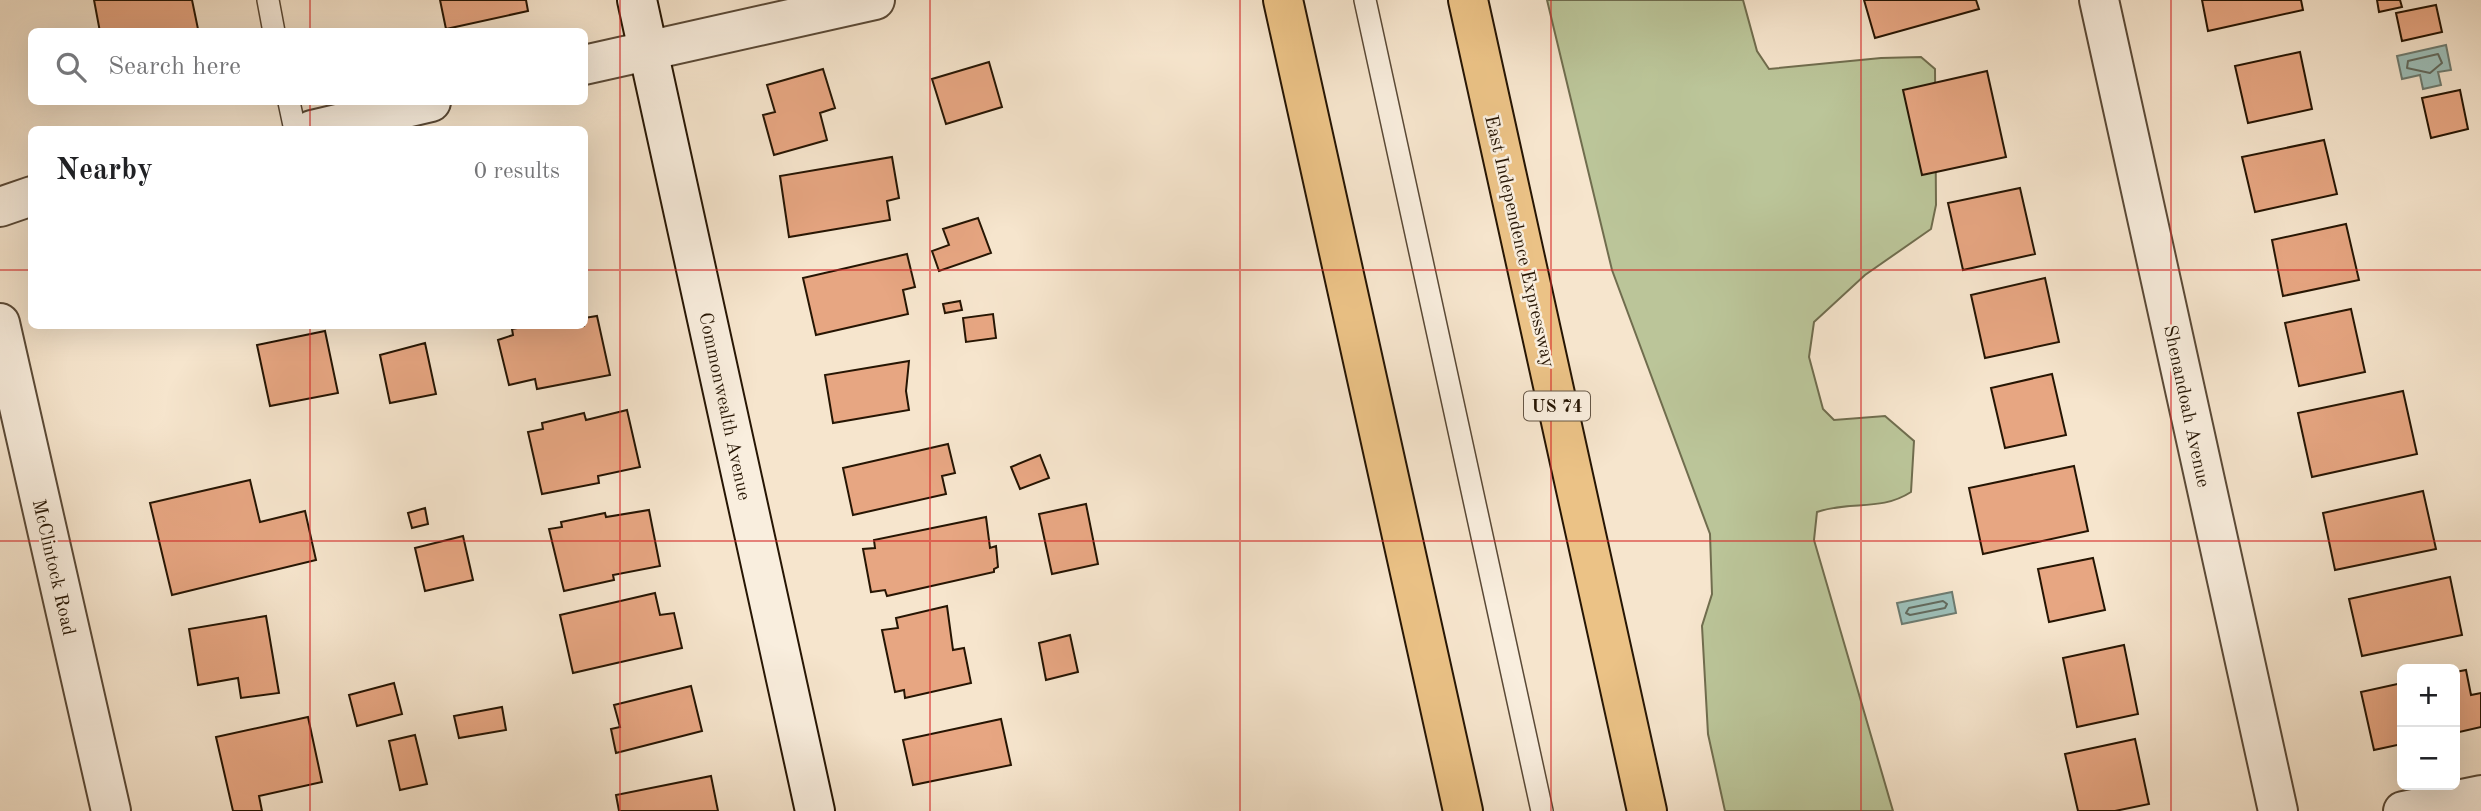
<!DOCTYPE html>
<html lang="en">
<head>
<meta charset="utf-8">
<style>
	:root { --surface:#fff; --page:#f6f6f6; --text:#202124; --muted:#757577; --line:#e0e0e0 }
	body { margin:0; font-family:"Old Standard TT",serif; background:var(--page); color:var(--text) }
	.controls { position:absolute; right:21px; bottom:21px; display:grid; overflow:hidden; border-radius:10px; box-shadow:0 7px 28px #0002 }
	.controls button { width:63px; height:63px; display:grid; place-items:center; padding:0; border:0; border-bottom:2px solid var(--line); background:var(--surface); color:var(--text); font:35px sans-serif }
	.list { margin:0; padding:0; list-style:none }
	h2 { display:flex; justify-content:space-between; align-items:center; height:91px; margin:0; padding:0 28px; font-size:30px }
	h2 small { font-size:23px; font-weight:400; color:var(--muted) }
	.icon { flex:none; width:38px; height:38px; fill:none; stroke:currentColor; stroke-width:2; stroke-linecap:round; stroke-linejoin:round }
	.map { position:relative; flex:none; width:2481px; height:811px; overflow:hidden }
	.search { position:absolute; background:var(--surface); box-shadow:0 7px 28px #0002; left:28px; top:28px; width:560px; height:77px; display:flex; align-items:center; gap:18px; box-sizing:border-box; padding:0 24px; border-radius:10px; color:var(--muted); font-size:26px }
	.panel { position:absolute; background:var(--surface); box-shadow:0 7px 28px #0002; left:28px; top:126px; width:560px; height:203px; border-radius:10px }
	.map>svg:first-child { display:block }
</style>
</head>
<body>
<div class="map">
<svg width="2481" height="811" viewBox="0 0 2481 811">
	<rect width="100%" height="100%" fill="#f6e5cd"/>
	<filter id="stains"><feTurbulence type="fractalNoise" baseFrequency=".00286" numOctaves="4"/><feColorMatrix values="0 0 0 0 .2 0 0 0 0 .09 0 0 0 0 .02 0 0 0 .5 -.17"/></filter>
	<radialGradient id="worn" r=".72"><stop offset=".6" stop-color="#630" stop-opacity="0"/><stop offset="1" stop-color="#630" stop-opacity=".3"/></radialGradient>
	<path fill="#bbc599" stroke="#706d4e" stroke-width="2" d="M 1547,0 L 1743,0 L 1757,51 L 1769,69 L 1881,58 L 1921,57 L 1935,69 L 1936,205 L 1931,229 L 1865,275 L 1814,322 L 1809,357 L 1823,409 L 1834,420 L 1885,416 L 1914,441 L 1911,492 C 1880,512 1851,500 1817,512 L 1814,540 L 1893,811 L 1725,811 L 1708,734 L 1702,626 L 1712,594 L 1710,534 L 1612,270 Z"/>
	<path fill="#9dbfb9" stroke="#6d7b70" stroke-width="2" d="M 2446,45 L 2451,70 L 2438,72 L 2441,85 L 2423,89 L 2420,75 L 2402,79 L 2397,56 Z
		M 1952,592 L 1956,613 L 1902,624 L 1897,603 Z"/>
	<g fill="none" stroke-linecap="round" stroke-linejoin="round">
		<path stroke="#626a5e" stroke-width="2" d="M 2438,54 L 2442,63 L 2430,73 L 2407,68 L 2408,61 Z
			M 1943,601 L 1947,604 L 1945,608 L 1910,615 L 1906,613 L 1909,608 Z"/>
	</g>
	<path fill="#e7a682" stroke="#261503" stroke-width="2" d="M 94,0 L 192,0 L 198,29 L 100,32 Z
		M 440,0 L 526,0 L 528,11 L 446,29 Z
		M 1864,0 L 1976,0 L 1979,9 L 1875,38 Z
		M 2202,0 L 2301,0 L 2303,10 L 2208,31 Z
		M 2377,0 L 2400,0 L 2402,7 L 2379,12 Z
		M 2436,5 L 2442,32 L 2402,41 L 2396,13 Z
		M 2300,52 L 2312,109 L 2248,123 L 2235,66 Z
		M 989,62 L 1002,107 L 946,124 L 932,79 Z
		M 823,69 L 835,108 L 820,113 L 827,140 L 774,155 L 763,115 L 775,112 L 767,85 Z
		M 1987,71 L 2006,157 L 1922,175 L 1903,90 Z
		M 2460,90 L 2468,129 L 2431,138 L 2422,98 Z
		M 2324,140 L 2337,194 L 2255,212 L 2242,157 Z
		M 892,157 L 899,198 L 887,201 L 890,220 L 789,237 L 780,176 Z
		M 2020,188 L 2035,254 L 1963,270 L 1948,203 Z
		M 978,218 L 991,253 L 939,271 L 932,251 L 949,245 L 943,229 Z
		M 2346,224 L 2359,280 L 2283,296 L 2272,240 Z
		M 907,254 L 915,287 L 903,290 L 908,314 L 816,335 L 803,278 Z
		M 2045,278 L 2059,342 L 1985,358 L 1971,295 Z
		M 960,301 L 962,310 L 945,313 L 943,304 Z
		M 2351,309 L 2365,372 L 2299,386 L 2285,323 Z
		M 993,314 L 996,338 L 966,342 L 963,318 Z
		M 597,316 L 610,375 L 537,389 L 535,379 L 509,385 L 498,340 L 513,335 L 512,329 L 528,326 L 584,326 L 584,318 Z
		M 325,331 L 338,393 L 270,406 L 257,345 Z
		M 425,343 L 436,394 L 390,403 L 380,355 Z
		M 909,361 L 906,391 L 909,410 L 833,423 L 825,375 Z
		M 2052,374 L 2066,435 L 2005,448 L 1991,388 Z
		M 2403,391 L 2417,454 L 2312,477 L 2298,413 Z
		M 627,410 L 640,467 L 598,476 L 599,483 L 542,494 L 528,432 L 543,429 L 542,423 L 584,413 L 586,420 Z
		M 948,444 L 955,473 L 942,476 L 946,494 L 853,515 L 843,468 Z
		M 1040,455 L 1049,478 L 1020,489 L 1011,467 Z
		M 2074,466 L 2088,531 L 1983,554 L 1969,488 Z
		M 250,480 L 260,522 L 305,511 L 316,560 L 172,595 L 150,503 Z
		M 2423,491 L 2436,549 L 2335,570 L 2323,513 Z
		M 1086,504 L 1098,564 L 1052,574 L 1039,514 Z
		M 425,508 L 428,524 L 412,528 L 408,513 Z
		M 649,510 L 660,566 L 613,575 L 614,580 L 564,591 L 549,529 L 562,527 L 561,522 L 605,513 L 606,517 Z
		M 986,517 L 990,548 L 996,546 L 998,567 L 994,569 L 994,572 L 887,596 L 885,590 L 871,592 L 863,549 L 875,548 L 874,540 Z
		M 463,536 L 473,580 L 425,591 L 415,548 Z
		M 2093,558 L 2105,610 L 2049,622 L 2038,569 Z
		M 2450,577 L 2462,635 L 2362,656 L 2349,599 Z
		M 655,593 L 660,615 L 674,613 L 682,648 L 573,673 L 560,615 Z
		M 947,606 L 953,650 L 964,648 L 971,683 L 905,698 L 904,690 L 895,692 L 882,630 L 898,628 L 896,618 Z
		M 266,616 L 279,693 L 241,698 L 238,678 L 198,685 L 189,629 Z
		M 1070,635 L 1078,672 L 1046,680 L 1039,643 Z
		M 2124,645 L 2138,714 L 2077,727 L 2063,658 Z
		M 2466,670 L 2471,695 L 2481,693 L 2481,727 L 2455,733 L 2455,672 Z
		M 394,683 L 402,714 L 357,726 L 349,695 Z
		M 2402,683 L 2402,744 L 2374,750 L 2361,692 Z
		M 691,686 L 702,731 L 616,753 L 611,729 L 620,727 L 614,705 Z
		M 502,707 L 506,730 L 459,738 L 454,716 Z
		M 308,717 L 322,782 L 259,796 L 262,811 L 233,811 L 216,737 Z
		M 1001,719 L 1011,765 L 913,785 L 903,740 Z
		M 415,735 L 427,784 L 400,790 L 389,741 Z
		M 2135,739 L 2149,804 L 2115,811 L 2078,811 L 2065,754 Z
		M 711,776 L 718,811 L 619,811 L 616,795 Z"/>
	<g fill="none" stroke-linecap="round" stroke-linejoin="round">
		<g stroke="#5a4936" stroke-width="24">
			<path id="lane" d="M 268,0 L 274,32
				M 1365,0 L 1542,811
				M 289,102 L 295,130"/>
		</g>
		<g stroke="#5a4936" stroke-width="42">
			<path id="street" d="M 2099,0 L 2278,811
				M 584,65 L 875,0
				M 312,130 L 431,102
				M 0,207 L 32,196
				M 0,323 L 111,811
				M 2403,811 L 2481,795"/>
		</g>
		<g stroke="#261503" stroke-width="42">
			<path id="secondary" d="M 637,0 L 815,811"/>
		</g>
		<g stroke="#261503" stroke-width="42">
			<path id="highway" d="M 1283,0 L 1463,811
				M 1468,0 L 1647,811"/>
		</g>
		<use href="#lane" stroke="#f9eede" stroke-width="21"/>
		<use href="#street" stroke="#f9eede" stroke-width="38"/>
		<use href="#secondary" stroke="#f9eede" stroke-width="38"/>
		<use href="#highway" stroke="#ebc286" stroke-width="38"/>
	</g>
	<path fill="none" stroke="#d62828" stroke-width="2" stroke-opacity="0.55" d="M 310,0 L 310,32M 620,0 L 620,811M 930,0 L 930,811M 1240,0 L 1240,811M 1551,0 L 1551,811M 1861,0 L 1861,811M 2171,0 L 2171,811M 310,102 L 310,130M 0,270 L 32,270M 584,270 L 2481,270M 310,326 L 310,811M 0,541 L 2481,541"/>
	<g text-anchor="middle" stroke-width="5" stroke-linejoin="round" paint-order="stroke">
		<rect fill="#f9eede" stroke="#655645" stroke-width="2" x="1524" y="391.5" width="66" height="29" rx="5"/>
		<g font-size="18" font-weight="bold" fill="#261503">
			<text x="1557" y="412">US 74</text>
		</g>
		<g font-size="19" fill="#261503" stroke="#f9eede">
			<text transform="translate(1521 241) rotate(77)" y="7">East Independence Expressway</text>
			<text transform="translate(726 406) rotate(78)" y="7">Commonwealth Avenue</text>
			<text transform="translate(2188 406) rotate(78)" y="7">Shenandoah Avenue</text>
			<text transform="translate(55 567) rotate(77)" y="7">McClintock Road</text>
		</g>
	</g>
	<rect width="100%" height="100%" filter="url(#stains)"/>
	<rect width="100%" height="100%" fill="url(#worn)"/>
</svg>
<div class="controls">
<button>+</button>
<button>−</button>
</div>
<div class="search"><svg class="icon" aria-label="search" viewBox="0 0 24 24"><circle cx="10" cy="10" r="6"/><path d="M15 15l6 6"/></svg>Search here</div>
<section class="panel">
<h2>Nearby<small>0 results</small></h2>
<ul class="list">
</ul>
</section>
</div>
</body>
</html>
